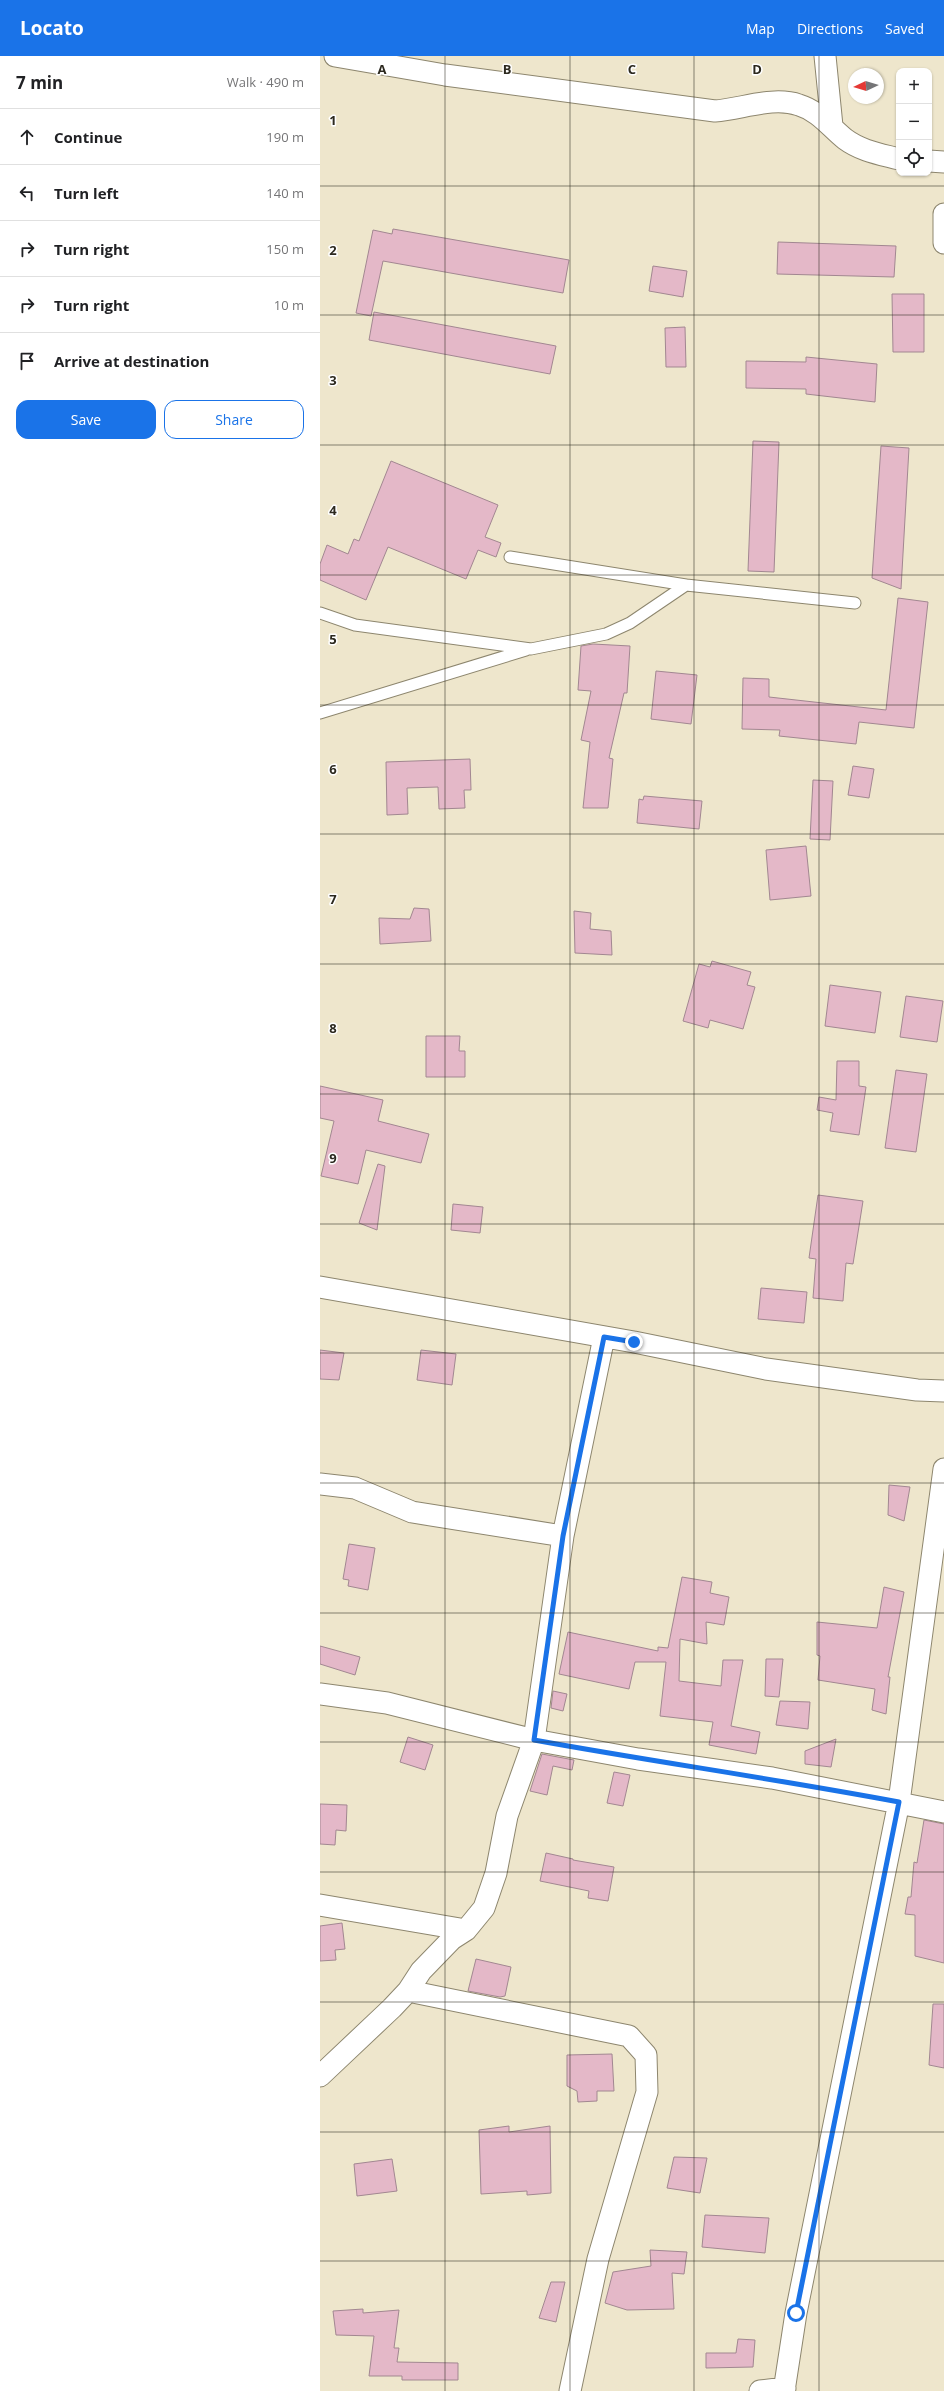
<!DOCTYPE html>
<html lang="en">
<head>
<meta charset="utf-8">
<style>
	:root { --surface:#fff; --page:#f2f2f2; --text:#202124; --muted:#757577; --line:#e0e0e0; --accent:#1a73e8 }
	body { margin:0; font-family:"Open Sans",sans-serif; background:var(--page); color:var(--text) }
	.controls { position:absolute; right:12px; top:12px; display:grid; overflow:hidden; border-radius:8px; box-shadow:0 1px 3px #0004 }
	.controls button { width:36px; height:36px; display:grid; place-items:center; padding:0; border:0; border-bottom:1px solid var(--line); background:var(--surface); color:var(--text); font:20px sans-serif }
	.compass { position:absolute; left:528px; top:12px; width:36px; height:36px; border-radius:50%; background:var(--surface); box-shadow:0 1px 3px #0004; rotate:266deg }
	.stop { position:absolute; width:12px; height:12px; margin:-9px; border:3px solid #1a73e8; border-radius:50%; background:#fff }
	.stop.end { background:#1a73e8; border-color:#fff; box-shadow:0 1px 4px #0008 }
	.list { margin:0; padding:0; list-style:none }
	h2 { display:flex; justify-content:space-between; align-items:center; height:52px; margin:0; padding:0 16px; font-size:17px }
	h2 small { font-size:13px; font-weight:400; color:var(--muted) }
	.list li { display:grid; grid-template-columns:26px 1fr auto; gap:12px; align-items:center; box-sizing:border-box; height:56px; padding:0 16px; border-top:1px solid var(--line) }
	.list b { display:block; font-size:15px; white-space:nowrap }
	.list em { font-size:13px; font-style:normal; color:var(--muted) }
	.actions { display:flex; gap:8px; padding:12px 16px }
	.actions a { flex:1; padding:9px 0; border:1px solid var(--accent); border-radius:12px; text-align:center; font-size:14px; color:var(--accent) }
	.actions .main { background:var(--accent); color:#fff }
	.icon { flex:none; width:22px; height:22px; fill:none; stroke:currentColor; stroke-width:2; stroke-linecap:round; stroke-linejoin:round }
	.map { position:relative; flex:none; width:624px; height:2335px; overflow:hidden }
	header { display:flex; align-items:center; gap:24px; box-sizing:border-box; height:56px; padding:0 20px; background:var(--accent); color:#fff }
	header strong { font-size:19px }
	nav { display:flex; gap:22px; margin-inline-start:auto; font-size:14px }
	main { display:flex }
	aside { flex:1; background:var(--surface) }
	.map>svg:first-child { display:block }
</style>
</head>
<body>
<header>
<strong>Locato</strong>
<nav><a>Map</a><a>Directions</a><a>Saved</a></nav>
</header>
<main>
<aside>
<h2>7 min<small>Walk · 490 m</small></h2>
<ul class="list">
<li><svg class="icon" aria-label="ahead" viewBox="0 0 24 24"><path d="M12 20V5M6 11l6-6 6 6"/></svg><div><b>Continue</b></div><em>190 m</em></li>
<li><svg class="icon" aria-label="left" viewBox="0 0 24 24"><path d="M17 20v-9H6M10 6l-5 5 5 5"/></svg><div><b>Turn left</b></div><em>140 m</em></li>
<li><svg class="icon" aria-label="right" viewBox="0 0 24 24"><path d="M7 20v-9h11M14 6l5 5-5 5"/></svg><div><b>Turn right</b></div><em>150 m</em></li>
<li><svg class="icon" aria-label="right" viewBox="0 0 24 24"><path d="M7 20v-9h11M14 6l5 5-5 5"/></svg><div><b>Turn right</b></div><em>10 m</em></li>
<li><svg class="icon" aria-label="arrive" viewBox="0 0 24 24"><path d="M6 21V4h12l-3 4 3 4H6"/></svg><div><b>Arrive at destination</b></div></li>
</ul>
<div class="actions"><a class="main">Save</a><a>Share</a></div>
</aside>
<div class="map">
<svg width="624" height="2335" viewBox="0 0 624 2335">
	<rect width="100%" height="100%" fill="#eee6cc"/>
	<path fill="#e4b8c8" stroke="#a28791" d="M 73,173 L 249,204 L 243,237 L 63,205 L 51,260 L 36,257 L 53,174 L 72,178 Z
		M 458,186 L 576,190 L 574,221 L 457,218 Z
		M 333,210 L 367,215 L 363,241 L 329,235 Z
		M 572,238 L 604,238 L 604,296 L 573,296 Z
		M 54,256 L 236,290 L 230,318 L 49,284 Z
		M 365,271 L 366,311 L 346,311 L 345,272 Z
		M 486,301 L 557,308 L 555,346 L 486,338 L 486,333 L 426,332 L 426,305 L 486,306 Z
		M 433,385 L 459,386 L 454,516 L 428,515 Z
		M 561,390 L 589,392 L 581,533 L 552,522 Z
		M 71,405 L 178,449 L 165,481 L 181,487 L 176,501 L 158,494 L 146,523 L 68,491 L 46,544 L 0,524 L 0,508 L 7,489 L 28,498 L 34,483 L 39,485 Z
		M 578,542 L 608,546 L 594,672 L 539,666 L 536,688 L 459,680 L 460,674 L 422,673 L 423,622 L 449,623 L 449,641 L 566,654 Z
		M 273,588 L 310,590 L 307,637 L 304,637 L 289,702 L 293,703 L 288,752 L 263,752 L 270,686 L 261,684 L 271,635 L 258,634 L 261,590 Z
		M 336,615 L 377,619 L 371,668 L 331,663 Z
		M 150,703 L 151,734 L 144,734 L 145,752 L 119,753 L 118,731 L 87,732 L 88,758 L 67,759 L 66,706 Z
		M 533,710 L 554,713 L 549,742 L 528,739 Z
		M 493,724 L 513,725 L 510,784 L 490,783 Z
		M 324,740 L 382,745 L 379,773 L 317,767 L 319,743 L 323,744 Z
		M 486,790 L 491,840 L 450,844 L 446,794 Z
		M 94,852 L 109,853 L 111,885 L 60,888 L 59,862 L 90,863 Z
		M 254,855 L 271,857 L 270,873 L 291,875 L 292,899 L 255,897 Z
		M 392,905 L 431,916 L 427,929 L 435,931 L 423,973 L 390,964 L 388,972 L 363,965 L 379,908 L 390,911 Z
		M 510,929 L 561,936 L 555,977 L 505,970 Z
		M 586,940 L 623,945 L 617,986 L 580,981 Z
		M 106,980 L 140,980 L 139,995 L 145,995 L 145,1021 L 106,1021 Z
		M 517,1005 L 539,1005 L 539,1030 L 546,1031 L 539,1079 L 510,1075 L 513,1057 L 497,1054 L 499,1041 L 516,1044 Z
		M 576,1014 L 607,1018 L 596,1096 L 565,1092 Z
		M 0,1030 L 63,1044 L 58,1065 L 109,1078 L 101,1107 L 46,1094 L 38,1128 L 1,1120 L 14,1065 L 0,1062 Z
		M 58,1108 L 65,1110 L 57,1174 L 39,1167 Z
		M 498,1139 L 543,1145 L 533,1208 L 526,1207 L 523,1245 L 493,1242 L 496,1203 L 489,1202 Z
		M 133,1148 L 163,1151 L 160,1177 L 131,1174 Z
		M 441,1232 L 487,1236 L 484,1267 L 438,1263 Z
		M 0,1294 L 24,1297 L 19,1324 L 0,1323 Z
		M 101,1294 L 136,1298 L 132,1329 L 97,1324 Z
		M 569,1429 L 590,1431 L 584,1465 L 568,1459 Z
		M 29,1488 L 55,1492 L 48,1534 L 28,1530 L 29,1524 L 23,1523 Z
		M 362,1521 L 392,1526 L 390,1537 L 409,1541 L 404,1569 L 386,1566 L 387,1588 L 360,1583 L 359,1625 L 401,1630 L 403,1604 L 423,1604 L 411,1670 L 440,1676 L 436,1698 L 389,1689 L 393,1666 L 340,1660 L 346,1606 L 315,1606 L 309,1633 L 239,1618 L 248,1576 L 338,1595 L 338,1591 L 348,1592 Z
		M 564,1531 L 584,1536 L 568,1621 L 570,1621 L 566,1658 L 552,1654 L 555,1633 L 498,1624 L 500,1600 L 497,1599 L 497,1566 L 557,1572 Z
		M 0,1590 L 40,1601 L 35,1619 L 0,1608 Z
		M 446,1603 L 463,1603 L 459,1641 L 445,1640 Z
		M 233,1635 L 247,1638 L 243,1655 L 231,1652 Z
		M 460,1645 L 490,1646 L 488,1673 L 456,1669 Z
		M 88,1681 L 113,1689 L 105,1714 L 80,1706 Z
		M 516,1683 L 511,1711 L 485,1708 L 485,1695 Z
		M 222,1698 L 254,1704 L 252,1714 L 233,1710 L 227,1739 L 210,1735 Z
		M 294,1716 L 310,1719 L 303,1750 L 287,1747 Z
		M 0,1748 L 27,1749 L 26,1775 L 16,1774 L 15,1789 L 0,1788 Z
		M 604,1764 L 624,1768 L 624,1907 L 595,1900 L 595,1859 L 585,1858 L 588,1841 L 591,1841 L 594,1806 L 597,1807 Z
		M 226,1797 L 253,1803 L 253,1804 L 294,1811 L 288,1845 L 268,1842 L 269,1835 L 220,1825 Z
		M 22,1867 L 25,1893 L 15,1894 L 16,1904 L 0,1905 L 0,1870 Z
		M 156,1903 L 191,1911 L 185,1940 L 180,1941 L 148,1935 Z
		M 613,1948 L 624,1948 L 624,2012 L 609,2009 Z
		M 292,1998 L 294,2035 L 277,2035 L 277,2045 L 258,2046 L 257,2035 L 247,2030 L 247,1999 Z
		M 189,2070 L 189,2076 L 230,2070 L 231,2137 L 207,2139 L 207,2135 L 161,2138 L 159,2074 Z
		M 354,2101 L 387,2102 L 380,2137 L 347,2132 Z
		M 72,2103 L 77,2135 L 37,2140 L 34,2108 Z
		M 385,2159 L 449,2162 L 445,2197 L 382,2191 Z
		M 330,2194 L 367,2196 L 364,2218 L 352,2217 L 354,2253 L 307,2254 L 285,2247 L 293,2216 L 331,2210 Z
		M 231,2226 L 245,2226 L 236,2266 L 219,2262 Z
		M 43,2253 L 43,2257 L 79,2254 L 74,2292 L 79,2292 L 77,2306 L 138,2307 L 138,2324 L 82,2324 L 82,2320 L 49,2320 L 54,2280 L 16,2279 L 13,2255 Z
		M 418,2283 L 435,2284 L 433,2311 L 386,2312 L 386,2297 L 416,2297 Z"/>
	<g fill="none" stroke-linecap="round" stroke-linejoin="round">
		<g stroke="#8d866e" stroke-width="13">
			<path id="service" d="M 190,501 L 366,529 L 535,547
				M 0,557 L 35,569 L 211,593 L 286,578 L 310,567 L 366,529
				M 0,657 L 206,594"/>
		</g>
		<g stroke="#8d866e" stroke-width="23">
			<path id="minor" d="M 15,0 L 125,19 L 395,55 C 422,53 453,40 479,49 C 499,55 510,71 525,83 C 541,95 560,98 579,103
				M 505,0 L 512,70
				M 609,105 L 624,106
				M 624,158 L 624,187
				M 0,1231 L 314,1286 L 446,1313 L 597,1334 L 624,1335
				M 0,1428 L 35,1432 L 92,1456 L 243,1480
				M 0,1638 L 67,1647 L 214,1684 L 318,1703 L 452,1722 L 624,1756
				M 0,1849 L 146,1874
				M 88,1935 L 309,1980 L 326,1999 L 327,2036 L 278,2203 L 250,2335
				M 0,2020 L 72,1952 L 88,1935 L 101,1915 L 132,1883 L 146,1874 L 164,1852 L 176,1817 L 187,1760 L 214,1684 L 243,1480 L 284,1281
				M 440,2335 L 465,2332
				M 464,2335 L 476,2257 L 579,1746 L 624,1413"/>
		</g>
		<use href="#service" stroke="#fff" stroke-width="11"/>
		<use href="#minor" stroke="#fff" stroke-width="21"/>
	</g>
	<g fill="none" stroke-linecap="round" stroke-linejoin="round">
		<path stroke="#1a73e8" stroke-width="5" d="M 314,1286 L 284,1281 L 243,1480 L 214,1684 C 335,1706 457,1723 579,1746 L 476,2257"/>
	</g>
	<path fill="none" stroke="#2c291f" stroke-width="1" stroke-opacity="0.55" d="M 125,0 L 125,2335M 250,0 L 250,2335M 374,0 L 374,2335M 499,0 L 499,2335M 0,130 L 624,130M 0,259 L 624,259M 0,389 L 624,389M 0,519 L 624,519M 0,649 L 624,649M 0,778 L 624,778M 0,908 L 624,908M 0,1038 L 624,1038M 0,1168 L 624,1168M 0,1297 L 624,1297M 0,1427 L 624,1427M 0,1557 L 624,1557M 0,1686 L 624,1686M 0,1816 L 624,1816M 0,1946 L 624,1946M 0,2076 L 624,2076M 0,2205 L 624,2205"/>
	<g font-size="13" text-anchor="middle" font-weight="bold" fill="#2c291f" stroke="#fff" stroke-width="3" stroke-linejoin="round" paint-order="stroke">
		<text x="62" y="18">A</text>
		<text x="187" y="18">B</text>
		<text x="312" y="18">C</text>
		<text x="437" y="18">D</text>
		<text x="13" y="69">1</text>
		<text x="13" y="199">2</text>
		<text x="13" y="329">3</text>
		<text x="13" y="459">4</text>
		<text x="13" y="588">5</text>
		<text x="13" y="718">6</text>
		<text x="13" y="848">7</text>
		<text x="13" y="977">8</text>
		<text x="13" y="1107">9</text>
	</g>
</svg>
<div class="controls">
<button>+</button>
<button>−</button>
<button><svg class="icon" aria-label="locate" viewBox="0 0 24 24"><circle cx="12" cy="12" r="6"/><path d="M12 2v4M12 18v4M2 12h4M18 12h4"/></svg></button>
</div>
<svg class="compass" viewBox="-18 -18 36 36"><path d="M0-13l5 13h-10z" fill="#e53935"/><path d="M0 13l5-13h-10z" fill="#757577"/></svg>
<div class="stop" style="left:476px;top:2257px"></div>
<div class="stop end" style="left:314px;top:1286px"></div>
</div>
</main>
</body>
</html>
